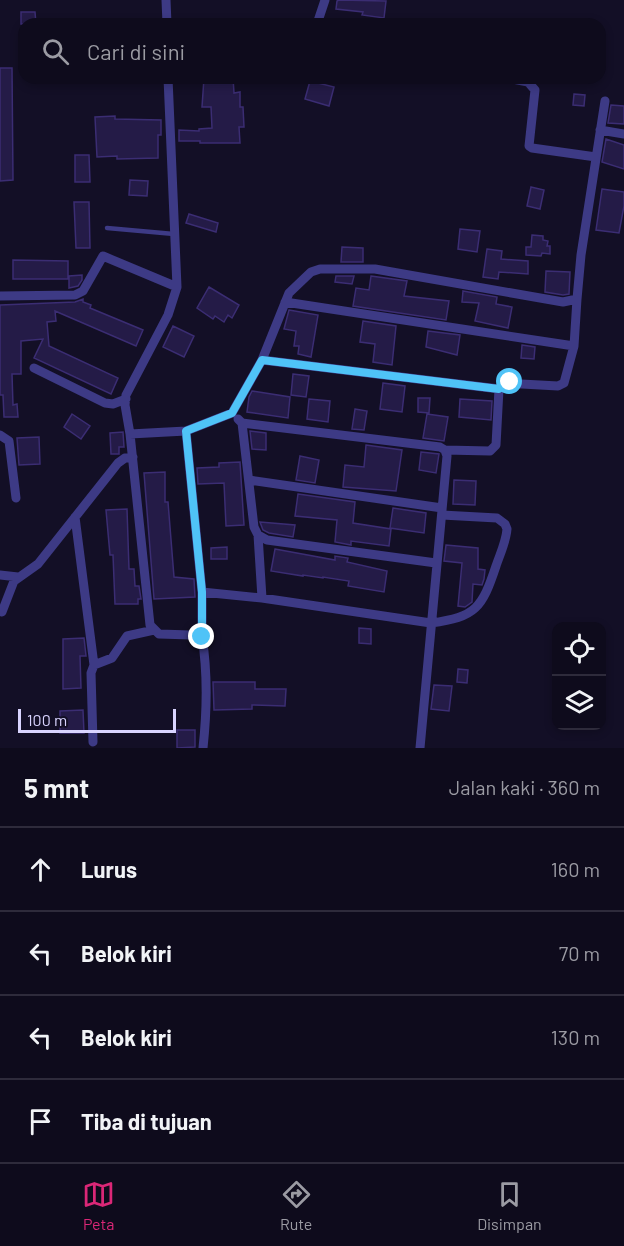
<!DOCTYPE html>
<html lang="id">
<head>
<meta charset="utf-8">
<style>
	:root { --surface:#0e0b1c; --page:#1c1929; --text:#f1f3f6; --muted:#9b9ba3; --line:#2e2b3b; --accent:#db2777 }
	body { margin:0; font-family:Barlow,sans-serif; background:var(--page); color:var(--text) }
	.controls { position:absolute; right:18px; bottom:18px; display:grid; overflow:hidden; border-radius:12px; box-shadow:0 3px 9px #0003 }
	.controls button { width:54px; height:54px; display:grid; place-items:center; padding:0; border:0; border-bottom:2px solid var(--line); background:var(--surface); color:var(--text); font:30px sans-serif }
	.scale { position:absolute; left:18px; bottom:15px; width:158px; box-sizing:border-box; padding-left:6px; border:3px solid #d9d4ff; border-top:0; font-size:16px; line-height:21px; white-space:nowrap; color:#d9d4ff; -webkit-text-stroke:4px #130f26; paint-order:stroke }
	.stop { position:absolute; width:18px; height:18px; margin:-14px; border:4px solid #4fc3f7; border-radius:50%; background:#fff }
	.stop.end { background:#4fc3f7; border-color:#fff; box-shadow:0 2px 6px #0008 }
	.list { margin:0; padding:0; list-style:none }
	h2 { display:flex; justify-content:space-between; align-items:center; height:78px; margin:0; padding:0 24px; font-size:26px }
	h2 small { font-size:20px; font-weight:400; color:var(--muted) }
	.list li { display:grid; grid-template-columns:39px 1fr auto; gap:18px; align-items:center; box-sizing:border-box; height:84px; padding:0 24px; border-top:2px solid var(--line) }
	.list b { display:block; font-size:22px; white-space:nowrap }
	.list em { font-size:20px; font-style:normal; color:var(--muted) }
	.icon { flex:none; width:33px; height:33px; fill:none; stroke:currentColor; stroke-width:2; stroke-linecap:round; stroke-linejoin:round }
	.map { position:relative; flex:none; width:624px; height:748px; overflow:hidden }
	.search { position:absolute; background:var(--surface); box-shadow:0 3px 9px #0003; left:18px; right:18px; top:18px; height:66px; display:flex; align-items:center; gap:15px; box-sizing:border-box; padding:0 21px; border-radius:18px; color:var(--muted); font-size:22px }
	.sheet { height:414px; background:var(--surface) }
	nav { display:flex; justify-content:space-around; align-items:center; box-sizing:border-box; height:84px; border-top:2px solid var(--line); background:var(--surface); font-size:16px; color:var(--muted) }
	nav a { display:grid; justify-items:center; gap:3px }
	nav .on { color:var(--accent) }
	.map>svg:first-child { display:block }
</style>
</head>
<body>
<div class="map">
<svg width="624" height="748" viewBox="0 0 624 748">
	<rect width="100%" height="100%" fill="#130f26"/>
	<path fill="#241b47" stroke="#3b2d73" stroke-width="1.5" d="M 339,0 L 386,1 L 384,18 L 362,15 L 363,12 L 336,9 L 337,1 Z
		M 21,12 L 35,12 L 36,24 L 21,24 Z
		M 0,68 L 12,68 L 13,180 L 0,181 Z
		M 204,78 L 233,78 L 234,93 L 240,92 L 240,107 L 243,107 L 244,127 L 239,127 L 240,143 L 200,143 L 200,141 L 179,141 L 179,130 L 199,131 L 199,129 L 212,128 L 211,107 L 202,107 Z
		M 310,81 L 334,87 L 329,106 L 305,99 Z
		M 574,94 L 585,95 L 584,106 L 573,105 Z
		M 611,105 L 624,106 L 624,124 L 608,123 Z
		M 115,116 L 115,119 L 161,120 L 161,135 L 158,135 L 158,158 L 117,159 L 117,156 L 97,157 L 95,117 Z
		M 606,139 L 624,145 L 624,169 L 602,162 Z
		M 75,155 L 89,155 L 90,182 L 75,182 Z
		M 130,180 L 148,181 L 147,196 L 129,195 Z
		M 531,187 L 544,190 L 540,209 L 527,206 Z
		M 602,189 L 624,192 L 624,206 L 619,233 L 596,230 Z
		M 74,202 L 89,202 L 90,248 L 76,248 Z
		M 189,214 L 218,223 L 216,232 L 186,223 Z
		M 460,229 L 480,231 L 477,252 L 458,249 Z
		M 532,235 L 543,236 L 543,240 L 548,241 L 547,246 L 550,246 L 550,254 L 542,253 L 541,256 L 526,255 L 526,247 L 531,247 Z
		M 342,247 L 363,248 L 363,262 L 341,262 Z
		M 487,249 L 502,251 L 501,259 L 528,261 L 528,274 L 499,272 L 498,279 L 483,277 Z
		M 13,260 L 68,261 L 68,279 L 13,279 Z
		M 546,271 L 570,272 L 569,294 L 563,295 L 545,292 Z
		M 82,275 L 82,280 L 78,286 L 69,288 L 69,276 Z
		M 336,276 L 354,276 L 352,284 L 335,282 Z
		M 371,276 L 407,281 L 404,296 L 449,301 L 446,320 L 353,306 L 356,288 L 369,290 Z
		M 209,287 L 239,305 L 232,318 L 228,315 L 224,322 L 215,316 L 213,319 L 197,308 Z
		M 463,291 L 497,297 L 496,304 L 512,307 L 508,328 L 475,321 L 479,303 L 462,302 Z
		M 83,299 L 83,302 L 91,305 L 90,308 L 143,330 L 136,346 L 55,311 L 56,321 L 47,322 L 49,346 L 118,378 L 111,394 L 34,358 L 43,339 L 21,341 L 21,374 L 12,374 L 13,405 L 17,404 L 18,417 L 4,417 L 3,395 L 0,395 L 0,305 L 75,302 Z
		M 289,310 L 318,315 L 311,357 L 298,354 L 299,346 L 294,346 L 296,331 L 284,329 Z
		M 363,321 L 396,326 L 392,365 L 373,362 L 375,344 L 360,342 Z
		M 173,326 L 194,336 L 184,357 L 163,347 Z
		M 428,331 L 460,335 L 457,355 L 426,347 Z
		M 522,345 L 535,347 L 534,359 L 521,358 Z
		M 293,374 L 309,376 L 306,397 L 291,395 Z
		M 383,383 L 405,386 L 402,412 L 380,409 Z
		M 252,391 L 290,397 L 288,418 L 247,412 L 249,397 Z
		M 418,398 L 430,398 L 429,413 L 418,412 Z
		M 309,399 L 330,401 L 328,422 L 307,419 Z
		M 460,399 L 492,401 L 491,420 L 459,417 Z
		M 355,409 L 367,411 L 364,430 L 352,429 Z
		M 72,414 L 90,426 L 81,439 L 64,427 Z
		M 427,414 L 448,417 L 444,441 L 423,438 Z
		M 250,431 L 266,433 L 266,450 L 252,449 Z
		M 123,432 L 124,447 L 119,447 L 119,454 L 111,454 L 110,433 Z
		M 39,437 L 40,464 L 19,465 L 17,438 Z
		M 366,445 L 402,450 L 396,491 L 343,487 L 345,465 L 364,467 Z
		M 421,452 L 439,454 L 436,473 L 419,470 Z
		M 300,456 L 319,460 L 315,483 L 296,480 Z
		M 240,462 L 244,525 L 226,526 L 224,483 L 198,484 L 197,468 L 219,467 L 219,463 Z
		M 165,472 L 165,502 L 168,502 L 174,577 L 194,579 L 195,597 L 154,599 L 144,473 Z
		M 454,480 L 476,481 L 475,505 L 453,504 Z
		M 298,494 L 355,502 L 353,523 L 391,529 L 389,546 L 351,541 L 351,545 L 335,542 L 337,520 L 295,516 Z
		M 393,508 L 426,513 L 424,533 L 390,528 Z
		M 127,509 L 129,569 L 134,569 L 135,586 L 139,586 L 141,599 L 138,599 L 138,604 L 115,604 L 113,555 L 110,555 L 106,510 Z
		M 260,522 L 295,525 L 293,537 L 269,533 L 263,530 Z
		M 446,545 L 478,548 L 478,569 L 485,570 L 484,579 L 482,585 L 473,584 L 472,602 L 465,607 L 458,606 L 462,563 L 444,561 Z
		M 227,547 L 227,559 L 211,559 L 211,548 Z
		M 275,549 L 335,560 L 335,556 L 348,558 L 347,562 L 387,571 L 384,592 L 348,586 L 349,581 L 323,577 L 323,578 L 303,575 L 303,576 L 271,571 Z
		M 359,628 L 371,629 L 371,644 L 359,643 Z
		M 84,638 L 86,656 L 80,656 L 81,688 L 63,689 L 63,639 Z
		M 458,669 L 468,670 L 467,683 L 457,682 Z
		M 213,682 L 255,682 L 255,689 L 286,689 L 285,706 L 252,705 L 252,709 L 214,710 Z
		M 434,685 L 452,686 L 449,711 L 431,709 Z
		M 83,710 L 84,733 L 60,733 L 60,711 Z
		M 177,730 L 195,730 L 195,747 L 177,748 Z"/>
	<g fill="none" stroke-linecap="round" stroke-linejoin="round">
		<path stroke="#3d3a85" stroke-width="4.5" d="M 107,228 L 174,234"/>
		<path stroke="#3d3a85" stroke-width="9" d="M 166,0 L 167,24
			M 317,24 L 325,0
			M 168,78 L 177,287 L 168,315 L 126,395 L 125,405 L 130,434 L 150,625 L 159,634 L 191,635 L 202,637 C 208,674 207,711 203,748
			M 507,78 L 528,82 L 535,90 L 529,146 L 532,148 L 596,157
			M 600,130 L 624,134
			M 0,296 L 75,295 L 83,291 L 103,256 L 177,287
			M 285,302 L 574,346
			M 262,360 L 499,389
			M 34,368 L 105,403 L 113,404 L 126,399
			M 238,419 L 242,423 L 254,527 L 258,535 L 267,540 L 436,563
			M 242,423 L 440,447 L 445,450 L 447,456 L 420,748
			M 186,431 L 202,592 L 202,637
			M 130,434 L 186,431 L 232,413 L 262,360 L 289,293 L 311,272 L 320,269 L 375,269 L 563,302 L 577,299 L 581,255 L 605,101
			M 0,435 L 9,441 L 16,498
			M 445,450 L 490,451 L 496,445 L 499,389 L 504,383 L 558,386 L 564,383 L 574,346 L 577,299
			M 249,480 L 442,508
			M 75,517 L 94,665
			M 258,535 L 262,598
			M 0,575 L 18,577
			M 202,592 L 262,598 L 431,623 C 476,617 482,608 496,566 C 500,554 506,542 507,529 L 505,524 L 497,518 L 442,515
			M 2,612 L 14,581 L 38,564 L 118,463 L 125,458 L 133,457
			M 93,742 L 91,673 L 94,665 L 112,658 L 127,636 L 154,630"/>
	</g>
	<g fill="none" stroke-linecap="round" stroke-linejoin="round">
		<path stroke="#4fc3f7" stroke-width="8" d="M 202,637 L 202,592 L 186,431 L 232,413 L 262,360 L 499,389 L 504,383 L 510,382"/>
	</g>
</svg>
<div class="controls">
<button><svg class="icon" aria-label="locate" viewBox="0 0 24 24"><circle cx="12" cy="12" r="6"/><path d="M12 2v4M12 18v4M2 12h4M18 12h4"/></svg></button>
<button><svg class="icon" aria-label="layers" viewBox="0 0 24 24"><path d="M12 4l9 5-9 5-9-5zM3 14l9 5 9-5"/></svg></button>
</div>
<div class="scale">100 m</div>
<div class="stop" style="left:510px;top:382px"></div>
<div class="stop end" style="left:202px;top:637px"></div>
<div class="search"><svg class="icon" aria-label="search" viewBox="0 0 24 24"><circle cx="10" cy="10" r="6"/><path d="M15 15l6 6"/></svg>Cari di sini</div>
</div>
<section class="sheet">
<h2>5 mnt<small>Jalan kaki · 360 m</small></h2>
<ul class="list">
<li><svg class="icon" aria-label="ahead" viewBox="0 0 24 24"><path d="M12 20V5M6 11l6-6 6 6"/></svg><div><b>Lurus</b></div><em>160 m</em></li>
<li><svg class="icon" aria-label="left" viewBox="0 0 24 24"><path d="M17 20v-9H6M10 6l-5 5 5 5"/></svg><div><b>Belok kiri</b></div><em>70 m</em></li>
<li><svg class="icon" aria-label="left" viewBox="0 0 24 24"><path d="M17 20v-9H6M10 6l-5 5 5 5"/></svg><div><b>Belok kiri</b></div><em>130 m</em></li>
<li><svg class="icon" aria-label="arrive" viewBox="0 0 24 24"><path d="M6 21V4h12l-3 4 3 4H6"/></svg><div><b>Tiba di tujuan</b></div></li>
</ul>
</section>
<nav>
<a class="on"><svg class="icon" aria-label="map" viewBox="0 0 24 24"><path d="M3 6l6-2 6 2 6-2v14l-6 2-6-2-6 2zM9 4v14M15 6v14"/></svg>Peta</a>
<a><svg class="icon" aria-label="directions" viewBox="0 0 24 24"><path d="M12 3l9 9-9 9-9-9zM9 14v-3h6M13 9l2 2-2 2"/></svg>Rute</a>
<a><svg class="icon" aria-label="saved" viewBox="0 0 24 24"><path d="M7 4h10v16l-5-4-5 4z"/></svg>Disimpan</a>
</nav>
</body>
</html>
